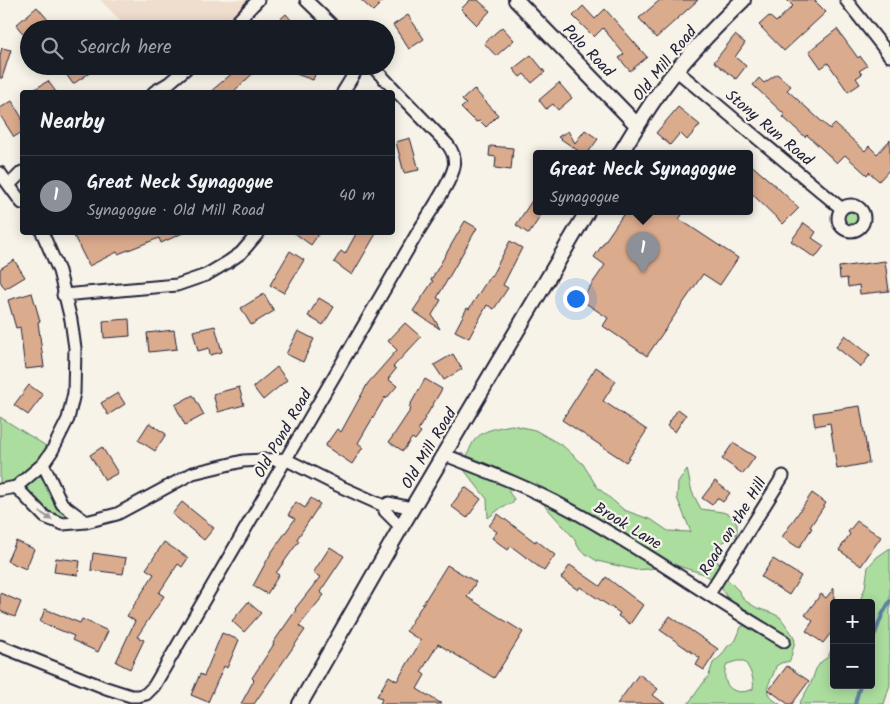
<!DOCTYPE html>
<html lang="en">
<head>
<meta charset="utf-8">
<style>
	:root { --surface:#171b24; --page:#20242c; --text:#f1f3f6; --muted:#9ea1a6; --line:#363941; --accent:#8c9099 }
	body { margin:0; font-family:Kalam,sans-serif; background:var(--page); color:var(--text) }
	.controls { position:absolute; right:15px; bottom:15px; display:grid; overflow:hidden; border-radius:5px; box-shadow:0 2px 12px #0003 }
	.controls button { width:45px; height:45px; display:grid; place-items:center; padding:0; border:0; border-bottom:1px solid var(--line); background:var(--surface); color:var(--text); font:25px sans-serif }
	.you { position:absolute; left:575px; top:298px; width:18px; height:18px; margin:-12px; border:4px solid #fff; border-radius:50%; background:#1a73e8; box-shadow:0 0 0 8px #1a73e833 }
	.badge { display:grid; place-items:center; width:32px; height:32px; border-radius:50%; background:var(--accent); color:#fff; font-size:16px; font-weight:700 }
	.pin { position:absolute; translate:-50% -41px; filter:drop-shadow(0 1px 2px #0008) }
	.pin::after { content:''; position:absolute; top:26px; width:18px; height:15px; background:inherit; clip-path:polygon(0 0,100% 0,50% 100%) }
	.popup { position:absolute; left:533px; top:150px; width:220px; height:65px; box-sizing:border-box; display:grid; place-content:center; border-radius:5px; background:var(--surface); filter:drop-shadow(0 1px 4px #0005); font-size:16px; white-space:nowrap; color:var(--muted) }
	.popup b { font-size:19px; color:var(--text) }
	.popup::after { content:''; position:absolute; left:50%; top:100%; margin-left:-10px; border:10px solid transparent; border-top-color:var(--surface) }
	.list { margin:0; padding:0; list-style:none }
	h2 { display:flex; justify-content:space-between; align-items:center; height:65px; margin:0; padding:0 20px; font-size:21px }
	h2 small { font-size:16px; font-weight:400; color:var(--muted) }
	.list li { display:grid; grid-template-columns:32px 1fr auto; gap:15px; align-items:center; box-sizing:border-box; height:80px; padding:0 20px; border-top:1px solid var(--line) }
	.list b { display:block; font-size:19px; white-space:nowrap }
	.list p { margin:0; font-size:16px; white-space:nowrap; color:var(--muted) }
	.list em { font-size:16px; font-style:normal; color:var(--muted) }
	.icon { flex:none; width:28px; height:28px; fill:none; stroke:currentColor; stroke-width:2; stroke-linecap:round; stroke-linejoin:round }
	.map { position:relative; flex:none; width:890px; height:704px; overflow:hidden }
	.search { position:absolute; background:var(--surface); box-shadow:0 2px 12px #0003; left:20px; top:20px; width:375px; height:55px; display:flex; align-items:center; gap:12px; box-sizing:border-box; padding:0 18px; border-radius:28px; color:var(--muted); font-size:19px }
	.panel { position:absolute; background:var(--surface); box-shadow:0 2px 12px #0003; left:20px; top:90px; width:375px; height:145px; border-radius:5px }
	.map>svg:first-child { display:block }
</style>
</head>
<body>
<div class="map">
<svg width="890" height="704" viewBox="0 0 890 704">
	<rect width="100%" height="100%" fill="#f7f3e8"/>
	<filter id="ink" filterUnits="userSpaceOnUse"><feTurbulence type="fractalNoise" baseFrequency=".02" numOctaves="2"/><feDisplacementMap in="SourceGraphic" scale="10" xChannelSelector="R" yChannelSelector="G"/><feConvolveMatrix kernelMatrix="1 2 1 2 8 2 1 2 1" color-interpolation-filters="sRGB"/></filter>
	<g filter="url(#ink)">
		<path fill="#efddcd" d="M 100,0 L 258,0 L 230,29 L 129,29 Z"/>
		<path fill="#abdd9e" stroke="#66806c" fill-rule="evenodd" d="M841 218a10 10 0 1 1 20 0a10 10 0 1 1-20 0Z
			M 0,417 L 51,449 L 15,486 L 0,487 Z
			M 512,425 L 535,430 L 563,446 L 583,464 L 597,487 L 624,510 L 652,520 L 668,531 L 691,532 L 677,498 L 678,483 L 687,469 L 692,492 L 701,509 L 722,512 L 734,516 L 737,524 L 737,534 L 717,546 L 714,554 L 725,577 L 739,591 L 744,600 L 757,608 L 772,613 L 780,617 L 793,635 L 795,641 L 790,661 L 781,663 L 776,666 C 772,684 757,691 780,704 L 688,704 L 709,675 L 713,663 L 722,655 L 727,647 L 736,640 L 741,627 L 747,624 L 759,622 L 751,612 L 734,603 L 726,596 L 719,584 L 704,574 L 678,566 L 636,570 L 597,561 L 580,550 L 573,537 L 545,506 L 539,496 L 537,484 L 521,489 L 508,491 L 514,499 L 513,503 L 502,507 L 488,518 L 487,499 L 464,470 C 471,436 477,431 512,425 ZM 737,661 L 744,661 C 750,668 755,680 753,689 C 733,698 719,684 727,664 Z
			M 43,464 L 76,516 L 63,524 L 16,487 Z
			M 890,548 L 890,685 L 884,704 L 799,704 L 811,683 L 816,669 L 821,662 L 828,657 L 834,643 L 834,685 L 871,685 L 871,603 L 859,603 L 865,588 L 868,567 L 877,557 Z"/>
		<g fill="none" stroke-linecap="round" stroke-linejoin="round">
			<path stroke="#5d82a0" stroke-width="4" d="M 871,644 L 882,615 L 890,601
				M 855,704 L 860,685"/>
		</g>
		<path fill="#dbab8d" stroke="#22223b" d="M 361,0 L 384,0 L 373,11 Z
			M 470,0 L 478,0 L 490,11 L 477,25 L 461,9 Z
			M 660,0 L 698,0 L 656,38 L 639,18 Z
			M 787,0 L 814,0 L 826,12 L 784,51 L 759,25 L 769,16 L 776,22 L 793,6 Z
			M 583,6 L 595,19 L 605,9 L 647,57 L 630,71 L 619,58 L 624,54 L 603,28 L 594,37 L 573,16 Z
			M 37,7 L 49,21 L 40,29 L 29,29 L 29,41 L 16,25 Z
			M 286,14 L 299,29 L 269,29 Z
			M 408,15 L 424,39 L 409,49 L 393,25 Z
			M 502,27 L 514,40 L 496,56 L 484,43 Z
			M 837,29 L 858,58 L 860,56 L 867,66 L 859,71 L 862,74 L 856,78 L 860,84 L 848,92 L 828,63 L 821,68 L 809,51 Z
			M 735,35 L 745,43 L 735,57 L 746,66 L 736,79 L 714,62 Z
			M 2,48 L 11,50 L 2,78 L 0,78 L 0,55 Z
			M 531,55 L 545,72 L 532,83 L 524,74 L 520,77 L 513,69 Z
			M 71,66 L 100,66 L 73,84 L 64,71 Z
			M 230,66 L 261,66 L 233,92 L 210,92 L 235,71 Z
			M 299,66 L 318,66 L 313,80 L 296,74 Z
			M 777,74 L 791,86 L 787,90 L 830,129 L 835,124 L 865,151 L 869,146 L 877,154 L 890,140 L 890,169 L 879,181 L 869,172 L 867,175 L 845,155 L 837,163 L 807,135 L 805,137 L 783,117 L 785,115 L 753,85 L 759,78 L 764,83 Z
			M 48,81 L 56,92 L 30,92 Z
			M 559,83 L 572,98 L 558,110 L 553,104 L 546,109 L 539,100 Z
			M 474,89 L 498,115 L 486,127 L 480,121 L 476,122 L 473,118 L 472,119 L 461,108 L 466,104 L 462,100 Z
			M 12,101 L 22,118 L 22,132 L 14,137 L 0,115 L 0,108 Z
			M 678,107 L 700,125 L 687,140 L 680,133 L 670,145 L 656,133 Z
			M 585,130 L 598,139 L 587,154 L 583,154 L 558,137 L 568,131 L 575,143 Z
			M 410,138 L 419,170 L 404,173 L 396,142 Z
			M 490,146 L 513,148 L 511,170 L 495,168 L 496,157 L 489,156 Z
			M 749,163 L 778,188 L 799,208 L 783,224 L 749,191 Z
			M 537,193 L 537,212 L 543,212 L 529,234 L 516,225 Z
			M 625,212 L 684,212 L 679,219 L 738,258 L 720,285 L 703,274 L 647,356 L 603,326 L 608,318 L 581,300 L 605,265 L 594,257 Z
			M 465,221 L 477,228 L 437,298 L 441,300 L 432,315 L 440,329 L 413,311 L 433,281 L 431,280 Z
			M 804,223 L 816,232 L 812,238 L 824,246 L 815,258 L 791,241 Z
			M 72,232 L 185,232 L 161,243 L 159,238 L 118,254 L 117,252 L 89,266 Z
			M 293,232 L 320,232 L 311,245 Z
			M 357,232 L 377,232 L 352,275 L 334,262 L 341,251 L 345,254 Z
			M 510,241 L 522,248 L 503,285 L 508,288 L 494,309 L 487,305 L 469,338 L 455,331 L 467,308 L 469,309 L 490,276 L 491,277 Z
			M 290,251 L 304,260 L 284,293 L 270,285 Z
			M 14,260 L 25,277 L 5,289 L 0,281 L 0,269 Z
			M 885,261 L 889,291 L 860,294 L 859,285 L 848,287 L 847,278 L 840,279 L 839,267 Z
			M 32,293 L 40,321 L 38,322 L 44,367 L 25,369 L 20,327 L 16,328 L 8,300 Z
			M 264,294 L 274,311 L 251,325 L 241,308 Z
			M 319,298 L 334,307 L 323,325 L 308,316 Z
			M 129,319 L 130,336 L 104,338 L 103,321 Z
			M 405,323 L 421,337 L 393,367 L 396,369 L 388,379 L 397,386 L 386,399 L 385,397 L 358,443 L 363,447 L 352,464 L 325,446 L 337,429 L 341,432 L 368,383 L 397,350 L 388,341 Z
			M 215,326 L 222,352 L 210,355 L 209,348 L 198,351 L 193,331 Z
			M 174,330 L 177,349 L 149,352 L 147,333 Z
			M 298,331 L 314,339 L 303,362 L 286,354 Z
			M 845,335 L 870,355 L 861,367 L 836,347 Z
			M 453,354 L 462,369 L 444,380 L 434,365 Z
			M 277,367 L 287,380 L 263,400 L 253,387 Z
			M 596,367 L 616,381 L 603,401 L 647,430 L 626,462 L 562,420 Z
			M 425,379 L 442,389 L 418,430 L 421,432 L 415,440 L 412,438 L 403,451 L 389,442 L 411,409 L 409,407 Z
			M 29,385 L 43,395 L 28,415 L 14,405 Z
			M 239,387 L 244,405 L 218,412 L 213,394 Z
			M 118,393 L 125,404 L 108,415 L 101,403 Z
			M 193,395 L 204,415 L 185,425 L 175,405 Z
			M 860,406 L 869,463 L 837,469 L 830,423 L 815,426 L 813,413 Z
			M 678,409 L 686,415 L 675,432 L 667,426 Z
			M 149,423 L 166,434 L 155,451 L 138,440 Z
			M 733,443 L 755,457 L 743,474 L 722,459 Z
			M 102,447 L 118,473 L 105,480 L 90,455 Z
			M 715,481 L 730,493 L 723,502 L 717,498 L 712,505 L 702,498 Z
			M 465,487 L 481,499 L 467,518 L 451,506 Z
			M 812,493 L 826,503 L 810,527 L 812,528 L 799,548 L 782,537 Z
			M 311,498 L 320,504 L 297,539 L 299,541 L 276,573 L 279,575 L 267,594 L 253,586 L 271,553 L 295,519 L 288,515 L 296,502 L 305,508 Z
			M 182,502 L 214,528 L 204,540 L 172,514 Z
			M 498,514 L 535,542 L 536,540 L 555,555 L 544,571 L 511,546 L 508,550 L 492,538 L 497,532 L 489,526 Z
			M 857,521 L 881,537 L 861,566 L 839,550 L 850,534 L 848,532 Z
			M 16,541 L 34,549 L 26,569 L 7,561 Z
			M 164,542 L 188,558 L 182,567 L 178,564 L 159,593 L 164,596 L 137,637 L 144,640 L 130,669 L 116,662 L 135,621 L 127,616 L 154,574 L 146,569 Z
			M 330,547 L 344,556 L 320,592 L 324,595 L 299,626 L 305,630 L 254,704 L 241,704 L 254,680 L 252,678 L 274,644 L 273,643 L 296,610 L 295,609 L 320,577 L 313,573 Z
			M 93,553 L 126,558 L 123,574 L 91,570 Z
			M 56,558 L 80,561 L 78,575 L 54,572 Z
			M 773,559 L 801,576 L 789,595 L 761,577 Z
			M 447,565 L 476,582 L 467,597 L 523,632 L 494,678 L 438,644 L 421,672 L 425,675 L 417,689 L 442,704 L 380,704 L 382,699 L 377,696 L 389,676 L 397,681 L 421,641 L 406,631 Z
			M 570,565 L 600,586 L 606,577 L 643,605 L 630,624 L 618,616 L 620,613 L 580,587 L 578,590 L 561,578 Z
			M 834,588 L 834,629 L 823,643 L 806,631 L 813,621 L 805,615 L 821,594 L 826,598 Z
			M 0,593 L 21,602 L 15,617 L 0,611 Z
			M 248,602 L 261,613 L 244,632 L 232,621 Z
			M 45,609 L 80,623 L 82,619 L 108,631 L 98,652 L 72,640 L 74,636 L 40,622 Z
			M 670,616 L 718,649 L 704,670 L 696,665 L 700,658 L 660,630 Z
			M 222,633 L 239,640 L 227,668 L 224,666 L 208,702 L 191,695 L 200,674 L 204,676 Z
			M 787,666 L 809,681 L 792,704 L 788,704 L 769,690 Z
			M 639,674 L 658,689 L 653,695 L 665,704 L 617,704 Z"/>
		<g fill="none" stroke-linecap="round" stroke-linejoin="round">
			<g stroke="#22223b" stroke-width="15">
				<path id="minor" d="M 306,0 L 336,29
					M 846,0 L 890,56
					M 230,29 L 258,0
					M 677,71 L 842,209
					M 154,92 L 169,83 L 189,66
					M 343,92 L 359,66
					M 0,173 L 22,203
					M 9,185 L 22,172
					M838 218a13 13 0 1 1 26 0a13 13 0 1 1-26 0Z
					M 63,295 L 177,285 L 206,275 L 228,262 L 241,253 L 259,232
					M 445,455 C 486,471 528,487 567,508 C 642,548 711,599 784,641
					M 43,464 L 62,504 L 86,522
					M 16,487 L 45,517 L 63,524 L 86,522 L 117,514 L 193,473 L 243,461 L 285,459 L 337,485 L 384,506 L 389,503 L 412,508
					M 0,490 L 16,487 L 43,464 L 52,451 L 68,419 L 74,393 L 75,348 L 71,320 L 59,271 L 42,232
					M 384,506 L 385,511 L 401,527
					M 709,594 L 783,476
					M 0,646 L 106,688 L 131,696 L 138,696 L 146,694 L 154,686 L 415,237 C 424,221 451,183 454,167 C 456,159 453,152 448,145 L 372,66"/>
			</g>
			<g stroke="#22223b" stroke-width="18">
				<path id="tertiary" d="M 516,0 L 637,125
					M 620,154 C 634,131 648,107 664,86 C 687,55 715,27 743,0
					M 300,704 L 401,527 L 587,212"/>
			</g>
			<use href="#minor" stroke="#f7f3e8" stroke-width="11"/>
			<use href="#tertiary" stroke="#f7f3e8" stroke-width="14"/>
		</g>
		<defs><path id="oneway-solid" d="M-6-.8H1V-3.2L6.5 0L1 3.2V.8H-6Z" transform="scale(1.25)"/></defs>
		<use fill="#97959a" href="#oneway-solid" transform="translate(46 516) rotate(33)"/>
	</g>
	<g text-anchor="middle" stroke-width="4.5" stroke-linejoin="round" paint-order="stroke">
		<g font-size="16" fill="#22223b" stroke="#f7f3e8">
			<text transform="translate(589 50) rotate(46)" y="6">Polo Road</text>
			<text transform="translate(664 63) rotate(-51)" y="6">Old Mill Road</text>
			<text transform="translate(770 127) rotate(40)" y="6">Stony Run Road</text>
			<text transform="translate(282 433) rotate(-60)" y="6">Old Pond Road</text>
			<text transform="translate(428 448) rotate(-59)" y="6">Old Mill Road</text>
			<text transform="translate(628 525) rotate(31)" y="6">Brook Lane</text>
			<text transform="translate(732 526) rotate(-58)" y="6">Road on the Hill</text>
		</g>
	</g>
</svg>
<div class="controls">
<button>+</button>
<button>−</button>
</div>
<div class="you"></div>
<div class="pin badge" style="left:643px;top:273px">1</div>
<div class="popup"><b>Great Neck Synagogue</b>Synagogue</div>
<div class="search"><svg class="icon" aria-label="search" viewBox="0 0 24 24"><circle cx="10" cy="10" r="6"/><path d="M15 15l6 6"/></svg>Search here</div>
<section class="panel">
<h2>Nearby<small></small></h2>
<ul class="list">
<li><span class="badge">1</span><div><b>Great Neck Synagogue</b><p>Synagogue · Old Mill Road</p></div><em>40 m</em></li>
</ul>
</section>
</div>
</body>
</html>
